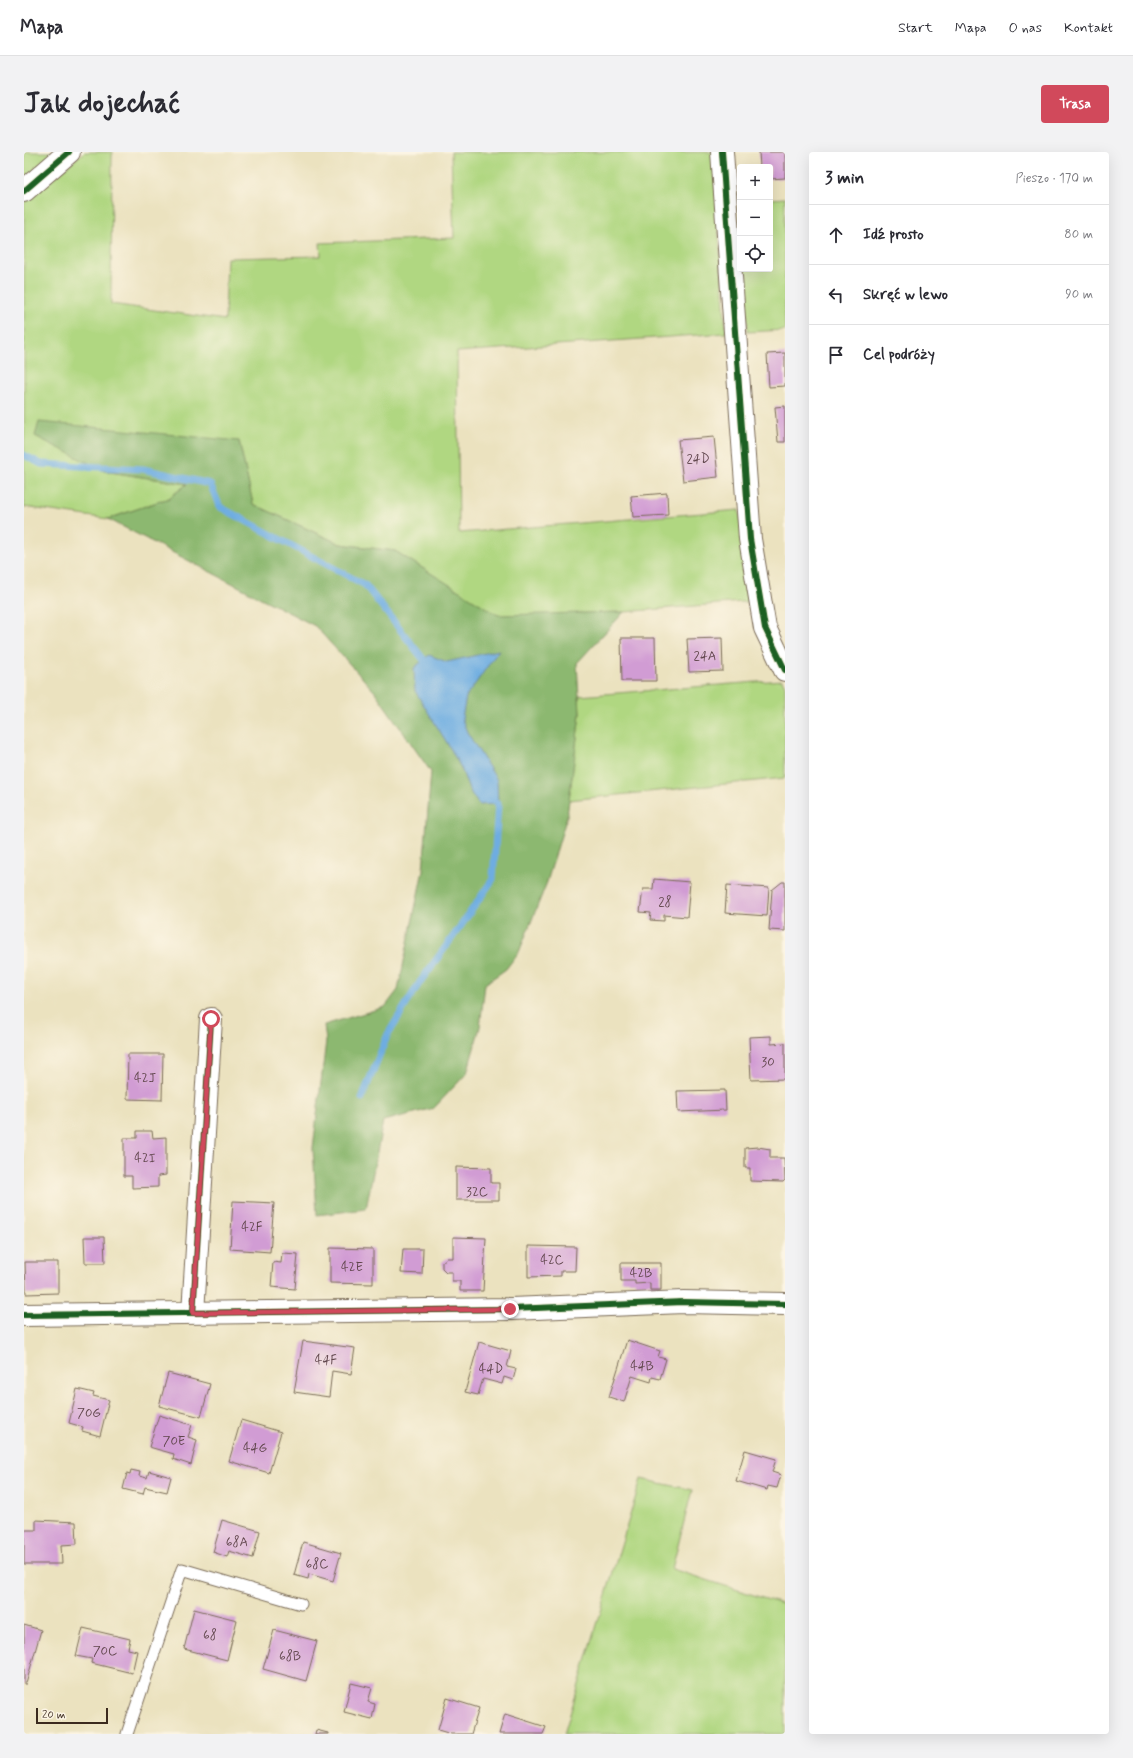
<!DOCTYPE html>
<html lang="pl">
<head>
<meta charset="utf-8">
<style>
	:root { --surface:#fff; --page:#f2f2f3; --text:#2b2b33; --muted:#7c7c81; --line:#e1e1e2; --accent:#d1495b }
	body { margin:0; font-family:Mynerve,sans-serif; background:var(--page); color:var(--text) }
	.controls { position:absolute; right:12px; top:12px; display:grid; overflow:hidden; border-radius:4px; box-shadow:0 4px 16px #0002 }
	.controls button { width:36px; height:36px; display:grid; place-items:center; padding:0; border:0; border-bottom:1px solid var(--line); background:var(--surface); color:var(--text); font:20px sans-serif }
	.scale { position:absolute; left:12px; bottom:10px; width:72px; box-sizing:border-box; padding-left:4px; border:2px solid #3b2a1e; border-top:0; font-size:11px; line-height:14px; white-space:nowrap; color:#3b2a1e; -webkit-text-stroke:3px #fcf5e5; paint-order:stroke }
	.stop { position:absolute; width:12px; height:12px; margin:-9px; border:3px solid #d1495b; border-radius:50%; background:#fff }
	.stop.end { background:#d1495b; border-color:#fff; box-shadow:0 1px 4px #0008 }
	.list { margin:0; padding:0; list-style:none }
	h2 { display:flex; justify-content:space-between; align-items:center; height:52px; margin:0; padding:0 16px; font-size:17px }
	h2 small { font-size:13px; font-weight:400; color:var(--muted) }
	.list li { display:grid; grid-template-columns:26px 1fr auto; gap:12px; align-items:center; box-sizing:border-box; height:60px; padding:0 16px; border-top:1px solid var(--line) }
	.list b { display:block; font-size:15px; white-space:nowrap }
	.list em { font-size:13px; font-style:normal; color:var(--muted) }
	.icon { flex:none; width:22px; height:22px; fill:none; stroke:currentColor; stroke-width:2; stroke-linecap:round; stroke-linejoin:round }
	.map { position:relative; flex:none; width:761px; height:1582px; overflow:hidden; border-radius:4px }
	header { display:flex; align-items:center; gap:24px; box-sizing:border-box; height:56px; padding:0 20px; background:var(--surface); border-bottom:1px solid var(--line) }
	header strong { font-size:19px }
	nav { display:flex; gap:22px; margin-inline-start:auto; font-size:14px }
	.intro { display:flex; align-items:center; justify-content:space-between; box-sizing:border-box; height:96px; padding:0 24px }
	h1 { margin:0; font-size:28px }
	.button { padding:10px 18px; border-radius:4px; background:var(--accent); color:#fff; font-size:14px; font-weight:700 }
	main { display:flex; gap:24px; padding:0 24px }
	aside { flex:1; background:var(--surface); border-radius:4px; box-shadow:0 4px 16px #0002 }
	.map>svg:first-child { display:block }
</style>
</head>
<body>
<header>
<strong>Mapa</strong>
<nav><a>Start</a><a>Mapa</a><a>O nas</a><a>Kontakt</a></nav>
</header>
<div class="intro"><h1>Jak dojechać</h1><a class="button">Trasa</a></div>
<main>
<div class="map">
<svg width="761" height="1582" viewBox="0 0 761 1582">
	<rect width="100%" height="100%" fill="#fcf5e5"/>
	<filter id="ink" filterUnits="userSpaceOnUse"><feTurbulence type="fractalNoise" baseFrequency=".025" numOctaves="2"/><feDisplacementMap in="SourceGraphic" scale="8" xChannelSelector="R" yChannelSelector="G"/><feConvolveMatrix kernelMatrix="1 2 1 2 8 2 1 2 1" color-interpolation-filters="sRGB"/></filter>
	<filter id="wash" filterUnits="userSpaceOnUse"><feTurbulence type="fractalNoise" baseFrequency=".012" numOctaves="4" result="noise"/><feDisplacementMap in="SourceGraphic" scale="16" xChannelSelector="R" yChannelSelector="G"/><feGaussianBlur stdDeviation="0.9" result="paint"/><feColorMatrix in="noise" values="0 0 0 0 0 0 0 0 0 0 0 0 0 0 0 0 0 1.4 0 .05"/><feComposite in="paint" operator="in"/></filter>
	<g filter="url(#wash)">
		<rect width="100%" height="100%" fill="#ebe2bf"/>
		<path fill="#b0d781" stroke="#768050" d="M 0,0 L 34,0 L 0,26 Z
			M 60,0 L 88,0 L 87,152 L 201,168 L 203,106 L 297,104 L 296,91 L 430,86 L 427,0 L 689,0 L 702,181 L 433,200 L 435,381 L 715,358 L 730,449 L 600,460 L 474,464 L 371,399 L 316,392 L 229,352 L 215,289 L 80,319 L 163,332 L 145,346 L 84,367 L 0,355 L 0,51 Z
			M 761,46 L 761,178 L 724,180 L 720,117 L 746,117 L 746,47 Z
			M 758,528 L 761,534 L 761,626 L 545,648 L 556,562 L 555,544 Z
			M 617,1327 L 668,1338 L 648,1417 L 761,1453 L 761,1582 L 540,1582 Z"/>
		<path fill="#8cb86f" stroke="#647146" d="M 15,270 L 215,289 L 229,352 L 316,392 L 371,399 L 474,463 L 600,460 L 553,511 L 556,562 L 543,664 L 523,730 L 495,800 L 482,817 L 461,832 L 456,875 L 443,921 L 410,956 L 359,969 L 342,1057 L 293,1063 L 289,996 L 302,889 L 300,873 L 361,855 L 374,838 L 399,718 L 407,620 L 351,540 L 291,474 L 84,367 L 145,346 L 163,332 L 80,319 L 11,284 Z"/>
		<path fill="#6eade1" stroke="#546c80" d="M 475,498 L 442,545 L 438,567 L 443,580 L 473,628 L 474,652 L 455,653 L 445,638 L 437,616 L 425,594 L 391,539 L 390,516 L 405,503 L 423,510 Z"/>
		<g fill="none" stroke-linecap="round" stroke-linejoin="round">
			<path stroke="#6eade1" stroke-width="7" d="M 0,303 L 17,312 L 119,317 L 186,332 L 196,355 L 341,433 L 400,508
				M 338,946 L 364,882 L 396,830 L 436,775 L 469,727 L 474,652"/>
		</g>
		<g id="blocks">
			<path fill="#d19cd4" d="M 735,0 L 761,0 L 761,26 L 746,27 L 746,15 L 736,15 Z
				M 761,201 L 761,234 L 745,235 L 743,202 Z
				M 761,254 L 761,290 L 754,290 L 751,255 Z
				M 690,285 L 694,325 L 659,329 L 654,288 Z
				M 643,341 L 644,363 L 609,365 L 607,344 Z
				M 597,486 L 631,486 L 632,529 L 598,529 Z
				M 698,486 L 699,519 L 665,520 L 663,487 Z
				M 630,727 L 666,730 L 663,765 L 640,763 L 640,769 L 626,768 L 627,761 L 616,760 L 619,737 L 629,737 Z
				M 758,730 L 761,730 L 761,779 L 745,778 L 748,738 Z
				M 703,733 L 745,736 L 743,764 L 701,761 Z
				M 747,884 L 747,892 L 761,891 L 761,927 L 727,928 L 725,885 Z
				M 104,902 L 139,902 L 138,948 L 103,947 Z
				M 701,938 L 702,958 L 654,960 L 653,939 Z
				M 113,979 L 128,979 L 129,986 L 142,985 L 142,1023 L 134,1024 L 134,1035 L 108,1036 L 108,1024 L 100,1024 L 100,986 L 113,986 Z
				M 734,995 L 746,997 L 746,1006 L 760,1006 L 761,1028 L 759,1030 L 726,1029 L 726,1016 L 721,1016 L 721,996 Z
				M 432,1015 L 467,1016 L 467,1031 L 475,1031 L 475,1048 L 432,1048 Z
				M 209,1049 L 250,1051 L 246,1100 L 206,1097 Z
				M 60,1085 L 80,1085 L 81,1111 L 61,1111 Z
				M 429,1085 L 462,1086 L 459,1139 L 436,1139 L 436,1129 L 428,1129 L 428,1120 L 422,1120 L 418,1116 L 418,1110 L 423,1106 L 429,1106 Z
				M 504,1094 L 552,1095 L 551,1119 L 537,1119 L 537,1124 L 504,1125 Z
				M 306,1096 L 349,1097 L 349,1132 L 306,1131 Z
				M 379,1097 L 399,1097 L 398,1122 L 377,1121 Z
				M 258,1101 L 274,1102 L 271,1137 L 247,1135 L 249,1110 L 257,1111 Z
				M 1,1110 L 34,1110 L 34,1141 L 2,1142 Z
				M 597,1111 L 637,1111 L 637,1138 L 626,1138 L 626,1131 L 611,1132 L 611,1129 L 597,1129 Z
				M 603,1188 L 636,1199 L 634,1205 L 642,1207 L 636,1227 L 628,1225 L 627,1230 L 608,1224 L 600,1250 L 585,1245 Z
				M 279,1189 L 331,1196 L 327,1222 L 308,1219 L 305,1245 L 270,1240 Z
				M 455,1190 L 487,1199 L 483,1215 L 492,1217 L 489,1228 L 480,1225 L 478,1232 L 459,1227 L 454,1243 L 441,1240 Z
				M 144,1221 L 186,1232 L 177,1265 L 135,1254 Z
				M 53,1237 L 70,1241 L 69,1244 L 85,1248 L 76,1284 L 58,1279 L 59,1275 L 45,1271 Z
				M 135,1263 L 168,1273 L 164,1285 L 173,1288 L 167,1313 L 149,1307 L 150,1302 L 125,1295 Z
				M 217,1268 L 257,1280 L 245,1321 L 205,1309 Z
				M 721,1298 L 752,1307 L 748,1320 L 757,1323 L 753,1336 L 744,1334 L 743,1338 L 712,1329 Z
				M 107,1318 L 116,1320 L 115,1324 L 123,1326 L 125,1319 L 147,1325 L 143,1340 L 121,1335 L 119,1342 L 99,1337 L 103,1321 L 106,1322 Z
				M 12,1368 L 52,1370 L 53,1392 L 37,1393 L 38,1412 L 0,1412 L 0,1378 L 12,1378 Z
				M 198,1368 L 236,1379 L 229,1406 L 205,1399 L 203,1405 L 189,1400 Z
				M 279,1390 L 317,1401 L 309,1429 L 285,1422 L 284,1427 L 270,1423 Z
				M 170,1457 L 213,1468 L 203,1508 L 160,1497 Z
				M 0,1473 L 17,1478 L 2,1532 L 0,1532 Z
				M 59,1476 L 106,1487 L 104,1497 L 113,1499 L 108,1521 L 67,1511 L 68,1507 L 52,1504 Z
				M 250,1478 L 293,1489 L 282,1529 L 239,1517 Z
				M 327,1531 L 348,1536 L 344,1550 L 351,1552 L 348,1567 L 320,1560 Z
				M 423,1546 L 455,1556 L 447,1582 L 427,1582 L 414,1578 Z
				M 481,1562 L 522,1575 L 519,1582 L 475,1582 Z
				M 292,1578 L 304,1581 L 304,1582 L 291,1582 Z"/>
		</g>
	</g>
	<g filter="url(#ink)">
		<use href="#blocks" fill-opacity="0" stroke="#796a56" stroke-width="1"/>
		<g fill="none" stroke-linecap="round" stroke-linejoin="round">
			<g stroke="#796a56" stroke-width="13">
				<path id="service" d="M 103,1582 L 158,1417 L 277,1452"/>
			</g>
			<g stroke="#796a56" stroke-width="24">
				<path id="minor" d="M 698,0 L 726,387 L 741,476 L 761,518
					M 0,39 L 45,0
					M 169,1161 L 187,867
					M 0,1163 L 487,1157 L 660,1150 L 761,1152"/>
			</g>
			<use href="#service" stroke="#fff" stroke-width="11"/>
			<use href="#minor" stroke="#fff" stroke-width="22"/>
			<g stroke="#fcf5e5" stroke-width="8">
				<path id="cycleway" d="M 698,0 L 726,387 L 741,476 L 761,518
					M 0,39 L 45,0
					M 169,1161 L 187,867
					M 0,1163 L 487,1157 L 660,1150 L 761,1152"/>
			</g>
			<use href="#cycleway" stroke="#1b5e20" stroke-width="6"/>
		</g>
	</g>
	<g fill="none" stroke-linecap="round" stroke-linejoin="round" filter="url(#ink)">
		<path stroke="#d1495b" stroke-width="5" d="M 187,867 L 169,1161 L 486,1157"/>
	</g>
	<g text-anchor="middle" stroke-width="3" stroke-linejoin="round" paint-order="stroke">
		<g font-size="13" fill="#60464c">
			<text x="674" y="311">24D</text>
			<text x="681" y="508">24A</text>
			<text x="641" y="754">28</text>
			<text x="744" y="914">30</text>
			<text x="121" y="930">42J</text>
			<text x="121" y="1010">42I</text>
			<text x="453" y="1044">32C</text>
			<text x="228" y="1079">42F</text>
			<text x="528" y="1112">42C</text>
			<text x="328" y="1119">42E</text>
			<text x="617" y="1125">42B</text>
			<text x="302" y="1212">44F</text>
			<text x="618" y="1218">44B</text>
			<text x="467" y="1221">44D</text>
			<text x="65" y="1265">70G</text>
			<text x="150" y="1293">70E</text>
			<text x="231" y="1300">44G</text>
			<text x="213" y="1394">68A</text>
			<text x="293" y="1416">68C</text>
			<text x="186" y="1487">68</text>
			<text x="81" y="1503">70C</text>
			<text x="266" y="1508">68B</text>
		</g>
	</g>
</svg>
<div class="controls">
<button>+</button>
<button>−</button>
<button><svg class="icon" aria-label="locate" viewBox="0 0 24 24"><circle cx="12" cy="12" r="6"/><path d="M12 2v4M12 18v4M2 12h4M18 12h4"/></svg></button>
</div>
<div class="scale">20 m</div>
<div class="stop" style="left:187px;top:867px"></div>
<div class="stop end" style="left:486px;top:1157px"></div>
</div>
<aside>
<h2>3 min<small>Pieszo · 170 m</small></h2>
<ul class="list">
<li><svg class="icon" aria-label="ahead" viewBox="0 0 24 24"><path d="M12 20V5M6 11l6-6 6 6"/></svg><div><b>Idź prosto</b></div><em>80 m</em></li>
<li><svg class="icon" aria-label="left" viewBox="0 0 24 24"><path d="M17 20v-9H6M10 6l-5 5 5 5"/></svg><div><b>Skręć w lewo</b></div><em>90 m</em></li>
<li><svg class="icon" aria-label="arrive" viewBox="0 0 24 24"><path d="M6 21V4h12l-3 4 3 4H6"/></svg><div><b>Cel podróży</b></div></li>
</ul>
</aside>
</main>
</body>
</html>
